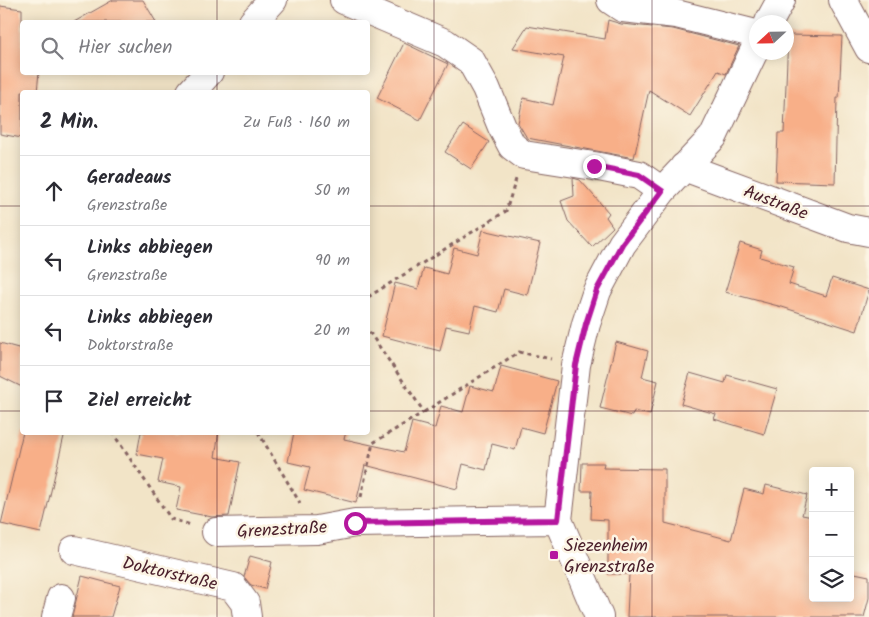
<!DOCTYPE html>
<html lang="de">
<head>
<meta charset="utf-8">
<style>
	:root { --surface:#fff; --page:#f7f7f7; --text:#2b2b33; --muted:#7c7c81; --line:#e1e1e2 }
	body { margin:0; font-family:Kalam,sans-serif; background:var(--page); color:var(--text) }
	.controls { position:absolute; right:15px; bottom:15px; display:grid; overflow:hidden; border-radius:5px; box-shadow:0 2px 12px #0003 }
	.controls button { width:45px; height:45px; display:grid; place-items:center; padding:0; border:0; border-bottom:1px solid var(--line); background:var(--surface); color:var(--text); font:25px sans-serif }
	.compass { position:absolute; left:749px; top:15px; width:45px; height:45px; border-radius:50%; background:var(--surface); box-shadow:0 2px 12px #0003; rotate:248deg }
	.stop { position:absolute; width:15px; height:15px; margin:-11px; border:4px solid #b5179e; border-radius:50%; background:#fff }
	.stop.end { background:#b5179e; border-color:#fff; box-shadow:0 1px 5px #0008 }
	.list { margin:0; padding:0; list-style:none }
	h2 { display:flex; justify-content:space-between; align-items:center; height:65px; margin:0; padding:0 20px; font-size:21px }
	h2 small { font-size:16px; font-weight:400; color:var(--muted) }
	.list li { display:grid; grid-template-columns:32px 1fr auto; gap:15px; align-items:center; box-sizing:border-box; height:70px; padding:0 20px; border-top:1px solid var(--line) }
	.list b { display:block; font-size:19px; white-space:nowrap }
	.list p { margin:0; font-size:16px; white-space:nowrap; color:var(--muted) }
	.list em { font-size:16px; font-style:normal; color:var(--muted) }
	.icon { flex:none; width:28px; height:28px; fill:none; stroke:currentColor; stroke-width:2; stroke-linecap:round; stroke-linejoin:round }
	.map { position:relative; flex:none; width:869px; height:617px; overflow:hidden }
	.search { position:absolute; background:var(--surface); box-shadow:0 2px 12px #0003; left:20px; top:20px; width:350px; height:55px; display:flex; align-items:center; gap:12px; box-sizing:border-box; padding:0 18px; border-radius:5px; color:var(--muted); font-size:19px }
	.panel { position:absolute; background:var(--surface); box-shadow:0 2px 12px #0003; left:20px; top:90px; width:350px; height:345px; border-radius:5px }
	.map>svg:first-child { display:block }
</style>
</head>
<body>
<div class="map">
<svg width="869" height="617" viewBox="0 0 869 617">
	<rect width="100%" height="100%" fill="#fcf5e5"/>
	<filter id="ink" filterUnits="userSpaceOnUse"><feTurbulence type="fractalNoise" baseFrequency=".02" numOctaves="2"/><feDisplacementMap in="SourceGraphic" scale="10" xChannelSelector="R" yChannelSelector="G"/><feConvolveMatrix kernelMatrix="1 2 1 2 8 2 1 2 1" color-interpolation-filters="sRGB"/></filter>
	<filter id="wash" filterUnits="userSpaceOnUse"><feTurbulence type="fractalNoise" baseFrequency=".0096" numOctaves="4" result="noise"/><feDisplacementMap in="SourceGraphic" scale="20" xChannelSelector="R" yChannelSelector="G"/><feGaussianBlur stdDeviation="1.12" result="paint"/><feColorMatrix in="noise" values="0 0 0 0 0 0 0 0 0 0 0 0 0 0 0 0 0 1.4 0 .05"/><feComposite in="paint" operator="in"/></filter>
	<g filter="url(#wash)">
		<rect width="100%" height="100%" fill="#f2e4c7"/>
		<g id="blocks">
			<path fill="#f8af88" d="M 113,0 L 143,0 L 156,22 L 74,22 Z
				M 0,6 L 22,9 L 22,72 L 39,72 L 37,92 L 22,92 L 22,138 L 0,134 Z
				M 608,20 L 621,24 L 673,29 L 739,46 L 726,74 L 718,71 L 690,116 L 649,90 L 634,158 L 527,138 L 518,123 L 523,98 L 553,105 L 564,57 L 513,48 L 527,26 L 605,39 Z
				M 788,35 L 842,36 L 839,98 L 837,98 L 835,183 L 776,181 L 778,133 L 784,133 Z
				M 404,43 L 448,64 L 420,120 L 377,98 Z
				M 463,125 L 489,142 L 471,169 L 445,152 Z
				M 573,178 L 580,180 L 609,213 L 606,217 L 613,227 L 592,247 L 568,221 L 561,201 L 574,196 Z
				M 483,230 L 540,243 L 527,295 L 504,289 L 498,312 L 475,306 L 469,331 L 446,326 L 440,351 L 382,336 L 395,283 L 418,289 L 424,268 L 447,274 L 454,248 L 477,254 Z
				M 740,243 L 762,250 L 760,257 L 794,267 L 789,284 L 826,296 L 832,278 L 869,290 L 857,331 L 782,307 L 725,292 Z
				M 616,342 L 648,351 L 642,377 L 658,381 L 650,415 L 634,411 L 632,416 L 600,408 Z
				M 0,343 L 22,349 L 22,387 L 0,376 Z
				M 501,366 L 557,381 L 543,433 L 521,427 L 515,450 L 492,444 L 486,470 L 463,464 L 457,489 L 365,465 L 356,503 L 304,490 L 310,467 L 288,462 L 294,432 L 346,432 L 344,439 L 404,452 L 412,422 L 435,428 L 441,406 L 463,412 L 470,386 L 494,392 Z
				M 690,373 L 725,383 L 727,375 L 777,389 L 764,434 L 714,419 L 716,414 L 681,404 Z
				M 23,432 L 65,432 L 41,533 L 1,524 Z
				M 141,432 L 219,432 L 215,457 L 240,462 L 229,516 L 212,517 L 176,510 L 181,487 L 158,482 L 163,459 L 137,454 Z
				M 582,463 L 604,463 L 603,468 L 665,469 L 665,523 L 731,540 L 744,489 L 764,494 L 766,485 L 807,495 L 802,515 L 813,517 L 813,598 L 850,598 L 850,572 L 869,576 L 869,598 L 864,617 L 627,617 L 629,574 L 608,574 L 608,520 L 591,519 L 592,491 L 581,491 Z
				M 250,556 L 272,562 L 265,589 L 251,585 L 244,577 Z
				M 82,576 L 120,586 L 111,617 L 72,617 Z"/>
		</g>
	</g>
	<g filter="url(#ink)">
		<use href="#blocks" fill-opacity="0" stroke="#856462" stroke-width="1"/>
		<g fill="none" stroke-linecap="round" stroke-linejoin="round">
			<g stroke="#856462" stroke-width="30">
				<path id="minor" d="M 344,0 L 445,43 L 471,61 L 486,88 L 502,127 L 512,146 L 524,155 L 594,166 L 639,175 L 662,191
					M 611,0 L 623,8 L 676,14 L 756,34
					M 843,0 L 869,48
					M 253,22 L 273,0
					M 769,22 L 781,0
					M 191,92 L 209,72
					M 684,167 L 848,228 L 869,232
					M 216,532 L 317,530 L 355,523 L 558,520
					M 74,550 L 233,587 L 245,603 L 247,617
					M 56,617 L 61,598
					M 599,617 L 558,520 L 576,365 L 586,324 L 597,291 L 622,244 L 662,191 L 713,137 L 756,47"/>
			</g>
			<path stroke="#856462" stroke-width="3" stroke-dasharray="4 4" stroke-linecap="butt" d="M 368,297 L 506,211 L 516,179
				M 424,412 L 519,352 L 551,359
				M 112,432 L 171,519 L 191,525
				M 258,432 L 300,503
				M 361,497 L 373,443 L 424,412 L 368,330"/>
			<use href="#minor" stroke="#fff" stroke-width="28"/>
		</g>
	</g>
	<g fill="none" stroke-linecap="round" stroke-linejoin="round" filter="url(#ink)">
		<path stroke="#b5179e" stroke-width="6" d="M 355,523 L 558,520 L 576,365 L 586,324 L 597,290 L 622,244 L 662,191 L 639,175 L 594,166"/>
	</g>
	<path fill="none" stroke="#4a1f2b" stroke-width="1" stroke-opacity="0.55" d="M 217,0 L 217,22M 434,0 L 434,617M 652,0 L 652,617M 217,72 L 217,92M 0,206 L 22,206M 368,206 L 869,206M 0,411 L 22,411M 368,411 L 869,411M 217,432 L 217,617"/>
	<rect fill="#b5179e" stroke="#fcf5e5" stroke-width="2" x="549" y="550" width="10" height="10" rx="2.5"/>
	<g text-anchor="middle" stroke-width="5" stroke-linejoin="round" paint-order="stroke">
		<g font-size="18" fill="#4a1f2b" stroke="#fcf5e5">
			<text transform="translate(776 202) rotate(21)" y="6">Austraße</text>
			<text transform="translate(282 529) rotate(-3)" y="6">Grenzstraße</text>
			<text transform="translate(170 573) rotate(13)" y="6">Doktorstraße</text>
		</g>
		<g font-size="18" fill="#4a1f2b" stroke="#fcf5e5" text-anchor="start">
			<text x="564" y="551">Siezenheim<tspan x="564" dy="21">Grenzstraße</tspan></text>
		</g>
	</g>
</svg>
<div class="controls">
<button>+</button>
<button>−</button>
<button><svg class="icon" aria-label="layers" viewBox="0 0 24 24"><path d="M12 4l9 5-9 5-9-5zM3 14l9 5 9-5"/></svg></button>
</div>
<svg class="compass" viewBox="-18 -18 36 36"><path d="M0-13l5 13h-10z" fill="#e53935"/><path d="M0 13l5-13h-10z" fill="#7c7c81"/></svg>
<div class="stop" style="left:355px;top:523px"></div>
<div class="stop end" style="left:594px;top:166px"></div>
<div class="search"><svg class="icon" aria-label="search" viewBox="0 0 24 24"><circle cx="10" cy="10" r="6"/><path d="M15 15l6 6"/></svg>Hier suchen</div>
<section class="panel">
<h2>2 Min.<small>Zu Fuß · 160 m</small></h2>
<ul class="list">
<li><svg class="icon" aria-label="ahead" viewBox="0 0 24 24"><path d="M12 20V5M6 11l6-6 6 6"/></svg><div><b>Geradeaus</b><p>Grenzstraße</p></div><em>50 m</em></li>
<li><svg class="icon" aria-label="left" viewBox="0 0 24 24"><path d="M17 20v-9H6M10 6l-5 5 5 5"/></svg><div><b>Links abbiegen</b><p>Grenzstraße</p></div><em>90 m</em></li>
<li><svg class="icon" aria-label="left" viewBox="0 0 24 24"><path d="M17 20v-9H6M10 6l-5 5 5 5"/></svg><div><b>Links abbiegen</b><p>Doktorstraße</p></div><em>20 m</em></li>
<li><svg class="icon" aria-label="arrive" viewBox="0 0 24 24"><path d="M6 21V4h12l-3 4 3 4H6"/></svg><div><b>Ziel erreicht</b></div></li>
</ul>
</section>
</div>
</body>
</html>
